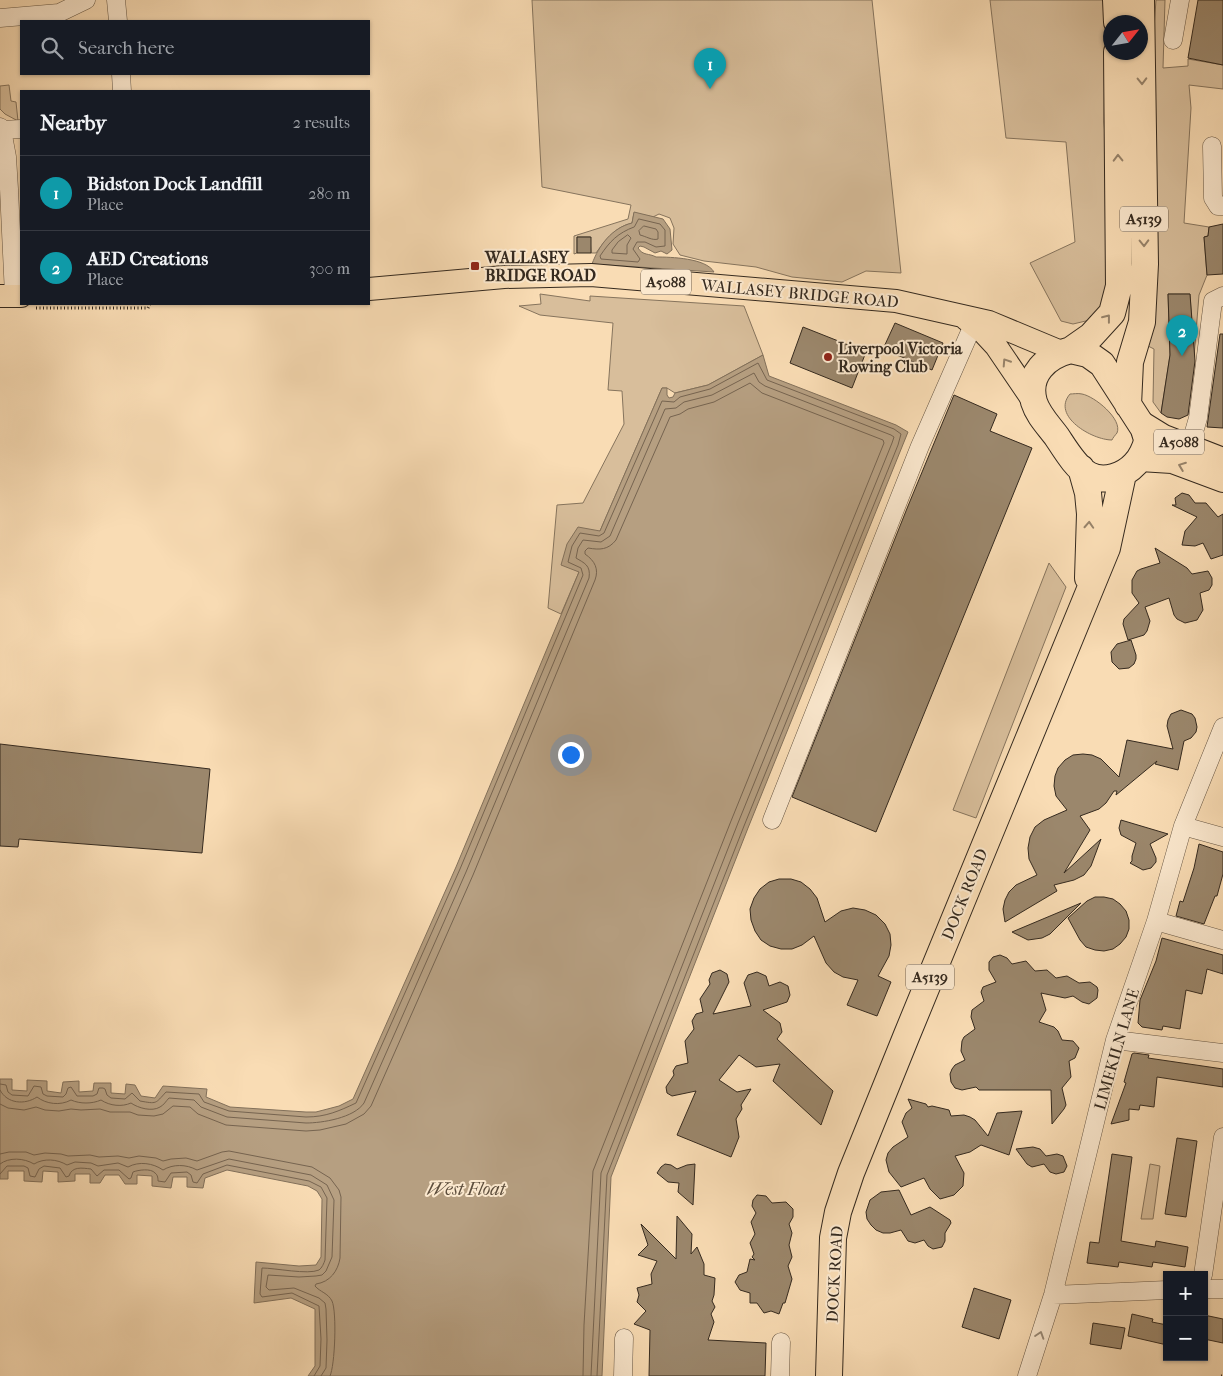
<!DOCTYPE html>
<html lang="en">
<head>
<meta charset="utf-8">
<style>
	:root { --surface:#171b24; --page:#20242c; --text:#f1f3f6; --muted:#9ea1a6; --line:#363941; --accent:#c59692 }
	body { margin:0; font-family:"IM FELL French Canon",serif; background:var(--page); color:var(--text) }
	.controls { position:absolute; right:15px; bottom:15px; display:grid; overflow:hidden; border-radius:0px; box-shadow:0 1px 4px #0004 }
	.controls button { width:45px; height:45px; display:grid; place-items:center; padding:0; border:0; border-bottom:1px solid var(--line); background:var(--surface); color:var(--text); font:25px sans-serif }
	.compass { position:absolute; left:1103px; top:15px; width:45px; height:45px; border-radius:50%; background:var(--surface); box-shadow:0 1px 4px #0004; rotate:59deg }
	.you { position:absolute; left:570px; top:754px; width:18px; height:18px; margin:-12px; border:4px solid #fff; border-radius:50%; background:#1a73e8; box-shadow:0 0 0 8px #1a73e833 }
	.badge { display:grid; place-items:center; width:32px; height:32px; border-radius:50%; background:var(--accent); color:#fff; font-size:16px; font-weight:700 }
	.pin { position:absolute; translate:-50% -41px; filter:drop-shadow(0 1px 2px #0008) }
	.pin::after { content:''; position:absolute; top:26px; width:18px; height:15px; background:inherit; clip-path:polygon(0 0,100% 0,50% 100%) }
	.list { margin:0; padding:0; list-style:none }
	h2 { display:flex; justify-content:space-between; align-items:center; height:65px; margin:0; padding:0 20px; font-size:21px }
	h2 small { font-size:16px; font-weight:400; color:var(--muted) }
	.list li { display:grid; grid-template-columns:32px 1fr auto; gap:15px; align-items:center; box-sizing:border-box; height:75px; padding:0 20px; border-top:1px solid var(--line) }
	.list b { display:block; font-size:19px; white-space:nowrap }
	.list p { margin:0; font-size:16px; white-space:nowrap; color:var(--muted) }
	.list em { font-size:16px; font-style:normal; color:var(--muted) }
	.icon { flex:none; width:28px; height:28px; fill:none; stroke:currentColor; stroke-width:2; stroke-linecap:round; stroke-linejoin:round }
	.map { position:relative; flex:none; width:1223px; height:1376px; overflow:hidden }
	.search { position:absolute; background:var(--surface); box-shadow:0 1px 4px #0004; left:20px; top:20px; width:350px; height:55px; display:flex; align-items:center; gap:12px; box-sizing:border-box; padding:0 18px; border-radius:0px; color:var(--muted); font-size:19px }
	.panel { position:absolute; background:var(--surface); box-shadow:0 1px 4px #0004; left:20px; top:90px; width:350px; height:215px; border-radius:0px }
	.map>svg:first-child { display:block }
</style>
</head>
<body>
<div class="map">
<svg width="1223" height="1376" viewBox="0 0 1223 1376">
	<rect width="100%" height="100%" fill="#f9dcb4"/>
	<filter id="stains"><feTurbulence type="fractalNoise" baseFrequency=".004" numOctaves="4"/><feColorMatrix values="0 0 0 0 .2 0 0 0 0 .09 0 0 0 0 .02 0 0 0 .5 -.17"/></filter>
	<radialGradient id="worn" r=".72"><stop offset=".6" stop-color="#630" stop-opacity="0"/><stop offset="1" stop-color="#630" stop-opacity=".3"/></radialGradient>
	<path fill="#d8be9b" stroke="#86745d" d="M 532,0 L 872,0 L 901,273 L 866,271 L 842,282 L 792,277 L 756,267 L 704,261 L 680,255 L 673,244 L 674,228 L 670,218 L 659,214 L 653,217 L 634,213 L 632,223 C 615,227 606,239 596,253 L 591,253 L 590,237 L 577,237 L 577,253 L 574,254 L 574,236 L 628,219 L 631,205 L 542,187 Z
		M 990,0 L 1106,0 L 1104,122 L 1112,238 L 1108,297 L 1090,320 L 1073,324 L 1061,321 L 1030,263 L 1075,242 L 1066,142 L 1006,138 Z
		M 1156,0 L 1165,0 L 1163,68 L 1188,66 L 1188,59 L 1223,65 L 1223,89 L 1189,85 L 1191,108 L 1184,223 L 1209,227 L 1208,236 L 1204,237 L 1207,275 L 1199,295 L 1194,357 L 1190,294 L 1168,294 L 1170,355 L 1161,413 L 1153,402 L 1154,349 L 1146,345 L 1151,70 Z
		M 9,85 L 11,101 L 16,102 L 18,121 L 5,114 L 0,109 L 0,86 Z
		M 540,294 L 590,301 L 590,296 L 744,306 L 763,355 L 708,385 L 675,393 L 667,388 L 662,388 L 600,531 L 579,572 L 561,614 L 548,608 L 557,505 L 583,503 L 624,424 L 622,391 L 608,390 L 613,323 L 540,315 L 519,306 L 541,304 Z
		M 1070,394 C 1073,394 1078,393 1082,394 C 1094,396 1123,419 1117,433 C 1116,434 1112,439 1112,440 C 1092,440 1051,416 1070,394 Z
		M 1049,563 L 1066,587 L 976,818 L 953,810 Z
		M 1150,1164 L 1160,1166 L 1153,1219 L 1141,1219 Z"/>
	<path fill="#b69f81" stroke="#82705a" d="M 634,212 L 663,219 L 670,229 L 672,250 L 667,254 L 661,251 L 655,253 L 644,247 L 640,246 L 638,248 C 643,256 649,253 656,257 C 671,257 706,258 714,272 L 592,264 C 599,245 612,228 632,223 Z
		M 763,355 L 769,376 L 896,425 L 908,432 L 748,828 L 611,1177 L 602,1376 L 308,1376 L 315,1366 L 315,1309 L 291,1298 L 254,1303 L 256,1262 L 299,1266 L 316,1265 L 321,1257 L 322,1199 L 317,1191 L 308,1186 L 227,1170 L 205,1178 L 203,1188 L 187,1187 L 187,1177 L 173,1177 L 171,1188 L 152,1186 L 152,1176 L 137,1175 L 137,1184 L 125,1184 L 119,1175 L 105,1175 L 100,1183 L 90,1183 L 90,1174 L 75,1174 L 75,1181 L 58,1182 L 58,1172 L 43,1171 L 42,1182 L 24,1181 L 24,1171 L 8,1171 L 8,1179 L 0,1179 L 0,1079 L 12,1079 L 12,1090 L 27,1091 L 27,1080 L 47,1081 L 47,1091 L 61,1093 L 63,1082 L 79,1081 L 79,1092 L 93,1091 L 94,1083 L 111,1083 L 111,1093 L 125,1094 L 126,1084 L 135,1085 L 141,1096 L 155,1098 L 163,1086 L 207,1089 L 206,1097 L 230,1107 L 306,1112 L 316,1112 L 339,1106 L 353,1099 L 456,867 L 579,572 L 561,565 L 567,544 L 578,527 L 600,531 L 662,388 L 667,388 L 667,395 L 669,398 L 673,397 L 675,393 L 708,385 Z"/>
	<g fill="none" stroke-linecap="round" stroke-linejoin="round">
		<path stroke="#766450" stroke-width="1" d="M 639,219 L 660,224 L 665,230 L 665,246 L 656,247 L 645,242 L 637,242 L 633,249 L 640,259 L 638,262 L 601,259 L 600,256 C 610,241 618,233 634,227 Z
			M 644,226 L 656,229 L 658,232 L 658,239 C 653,241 645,236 640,235 L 639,231 Z
			M 628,235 L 631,238 L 627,245 L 627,254 L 612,253 L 612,250 L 618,242 Z
			M 0,1084 L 6,1085 L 8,1092 L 12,1095 L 28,1096 L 34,1086 L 41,1087 L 43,1094 L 47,1096 L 63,1097 L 66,1094 L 68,1088 L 71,1087 L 77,1096 L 93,1096 L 97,1094 L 99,1088 L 103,1088 L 105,1089 L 107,1095 L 111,1098 L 125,1099 L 132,1093 L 140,1101 C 157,1104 155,1104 166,1092 L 199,1094 L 204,1102 L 229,1111 L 306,1117 C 326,1117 339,1111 356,1103 L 460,869 L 583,575 L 581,568 L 568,562 L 572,546 L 580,533 L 599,536 L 604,533 L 662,401 L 674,402 L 680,397 L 710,389 L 758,363 L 767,380 L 894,429 L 901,434 L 898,445 L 744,826 L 607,1175 L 597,1376
			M 0,1090 C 7,1104 25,1105 37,1097 C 46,1104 60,1106 71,1100 C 80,1104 92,1104 101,1100 C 110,1106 122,1107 131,1103 C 138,1108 152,1112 160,1107 C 164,1105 166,1101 169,1098 L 194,1100 L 201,1107 L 227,1117 L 306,1123 C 322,1123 354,1118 364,1103 L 466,872 L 589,578 C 591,565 584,563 576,558 L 578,548 L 583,540 L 601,542 L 610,536 L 665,409 L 676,408 L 684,402 L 712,395 L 754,373 L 759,382 L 765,386 L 891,435 L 894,437 L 892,443 L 738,823 L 601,1173 L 591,1376
			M 0,1104 L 8,1108 L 24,1110 L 36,1107 L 45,1110 L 59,1111 L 71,1109 L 81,1110 L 100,1109 L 110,1112 L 130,1112 L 138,1115 L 154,1116 L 163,1114 L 173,1106 L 190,1107 L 198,1114 L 226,1125 L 306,1131 L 320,1130 L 346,1124 L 364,1114 L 371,1106 L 473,875 L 595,580 C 599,569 595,561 585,554 L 585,551 L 588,548 C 600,550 608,550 616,540 L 670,417 L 680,414 L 688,409 L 714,402 L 750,383 L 762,393 L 883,440 L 884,443 L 731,821 L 593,1171 L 584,1325 L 583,1376
			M 0,1154 L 9,1152 L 26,1152 L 34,1155 L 45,1153 L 61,1154 L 68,1156 L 90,1155 L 99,1157 L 118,1156 L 129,1158 L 139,1156 L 156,1158 L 163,1161 L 171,1159 L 186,1158 L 197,1161 L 222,1152 L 229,1151 L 312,1167 L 330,1178 L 339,1190 L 341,1197 L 340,1258 C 338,1271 330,1282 316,1284 L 315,1286 C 320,1292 328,1293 332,1301 C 337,1312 335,1366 330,1376
			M 0,1164 C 9,1157 24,1158 34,1164 C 44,1158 57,1159 67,1165 L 75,1162 L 91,1163 L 98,1166 L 118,1163 L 128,1167 C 139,1161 153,1163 163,1170 C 173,1164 186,1164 197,1170 L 229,1159 L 311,1175 L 327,1185 L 334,1200 L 332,1257 L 326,1271 L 322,1275 L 316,1276 L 299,1277 L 268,1275 L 266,1287 L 269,1290 L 294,1288 L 319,1298 L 325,1303 L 326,1309 L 327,1340 L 326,1368 L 321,1376
			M 0,1174 L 7,1166 L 24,1166 L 28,1168 L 30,1176 L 35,1177 L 39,1169 L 44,1166 L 60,1168 L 66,1177 L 69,1176 C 72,1166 82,1168 91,1169 L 97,1176 L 104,1170 L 119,1170 L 129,1179 L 131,1178 L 133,1172 C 138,1170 151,1168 155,1173 C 158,1175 158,1179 158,1181 L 165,1182 L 171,1173 L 187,1172 L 191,1175 L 193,1182 L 197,1183 L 203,1174 L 227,1165 L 309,1181 L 321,1187 L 327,1198 L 325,1260 C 324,1263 322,1268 319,1270 C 308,1275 275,1268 262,1268 L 260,1294 L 262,1297 L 292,1293 L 319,1306 L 321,1339 L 320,1366 L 314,1376"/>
	</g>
	<path fill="#9b876c" stroke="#352a1f" d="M 1198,0 L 1223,0 L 1223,65 L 1188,58 Z
		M 1223,224 L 1223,274 L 1207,275 L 1204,237 L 1208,236 L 1209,227 Z
		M 577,237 L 591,237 L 591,253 L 577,253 Z
		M 1168,294 L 1190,294 L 1195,361 L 1188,415 L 1179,419 L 1167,417 L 1161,413 L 1170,355 Z
		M 895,323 L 943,343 L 932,370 L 883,349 Z
		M 803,327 L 866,352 L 852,388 L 790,363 Z
		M 1220,334 L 1223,334 L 1223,428 L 1207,427 Z
		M 954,395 L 997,414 L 990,431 L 1032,448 L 876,832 L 792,797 L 908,506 Z
		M 1182,493 L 1189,495 L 1195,503 L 1206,503 L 1218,517 L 1223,514 L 1223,555 L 1211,559 L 1203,543 L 1195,546 L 1182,545 L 1185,531 L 1197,517 L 1172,505 L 1176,505 L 1175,498 Z
		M 1155,548 L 1187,568 L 1192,574 L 1208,571 L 1212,578 L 1212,585 L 1209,590 L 1200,593 L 1203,610 L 1197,620 L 1185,623 L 1177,619 L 1174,615 L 1169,598 L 1145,607 L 1150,621 L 1147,631 L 1144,635 L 1128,640 L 1123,624 L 1124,619 L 1139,603 L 1132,593 L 1132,580 L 1137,571 L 1141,569 L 1160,563 Z
		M 1131,640 L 1136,655 L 1136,659 L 1134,664 L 1129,668 L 1119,669 L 1112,662 L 1111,652 L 1117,644 Z
		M 1181,710 L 1192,714 L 1195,718 L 1197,727 L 1196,732 L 1191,738 L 1184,741 L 1178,770 L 1155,764 L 1157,761 L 1116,795 L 1117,791 L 1114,791 L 1106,803 L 1099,809 L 1080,816 L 1090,830 L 1064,873 L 1101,839 L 1091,866 L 1084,875 L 1074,880 L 1054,885 L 1057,891 L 1005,922 L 1003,909 L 1005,900 L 1009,892 L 1016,885 L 1037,875 L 1029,859 L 1028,848 L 1030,837 L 1035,827 L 1044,820 L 1067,810 L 1056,796 L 1054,786 L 1055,776 L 1058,768 L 1065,760 L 1073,755 L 1083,754 L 1092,755 L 1101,759 L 1119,777 L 1127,740 L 1173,749 L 1167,726 L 1168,720 L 1171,714 Z
		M 0,744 L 210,769 L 202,853 L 19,839 L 18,847 L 0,846 Z
		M 1121,820 L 1168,834 L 1150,844 L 1156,858 L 1156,862 L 1151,868 L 1143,870 L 1130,863 L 1132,861 L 1132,856 L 1136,843 L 1121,835 L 1119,828 Z
		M 1199,844 L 1223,852 L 1223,874 L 1217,896 L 1215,896 L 1204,924 L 1176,916 L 1180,901 L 1183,902 L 1194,868 Z
		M 779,879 L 791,879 L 801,882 L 810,889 L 817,898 L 825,922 L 841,911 L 853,908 L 865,910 L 876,915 L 885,924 L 890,934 L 891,945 L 889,956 L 878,976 L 891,982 L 877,1016 L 847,1005 L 858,980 L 843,977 L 834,972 L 826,963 L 814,936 L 802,945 L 792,949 L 781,949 L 770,946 L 761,940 L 755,931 L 751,920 L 750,909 L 754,898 L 760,889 L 769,882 Z
		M 1095,897 L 1104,897 L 1113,899 L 1120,904 L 1126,911 L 1129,920 L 1129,929 L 1126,937 L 1120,944 L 1113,949 L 1104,951 L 1095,950 L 1086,947 L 1080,940 L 1068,918 L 1087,901 Z
		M 1081,903 L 1050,934 L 1042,938 L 1028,940 L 1012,932 Z
		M 1162,938 L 1223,955 L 1223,974 L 1207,969 L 1202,994 L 1186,990 L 1180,1029 L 1163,1026 L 1162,1030 L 1142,1027 L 1138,1023 L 1140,1000 L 1156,961 Z
		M 1000,955 L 1007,958 L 1012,964 L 1026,961 L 1035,971 L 1047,970 L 1056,978 L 1067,976 L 1079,983 L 1090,982 L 1097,987 L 1098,990 L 1097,998 L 1089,1004 L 1082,1002 L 1073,996 L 1065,998 L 1041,993 L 1046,1010 L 1039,1022 L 1054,1027 L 1058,1031 L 1062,1040 L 1073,1041 L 1079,1048 L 1075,1058 L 1069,1061 L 1071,1077 L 1062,1088 L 1066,1105 L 1064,1109 L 1052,1124 L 1051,1090 L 979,1090 L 976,1087 L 962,1090 L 955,1088 L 951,1082 L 950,1074 L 952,1069 L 955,1065 L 965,1060 L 961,1051 L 962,1041 L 964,1037 L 975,1029 L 971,1017 L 972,1010 L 984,1001 L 981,992 L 983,987 L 996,982 L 989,970 L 989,962 L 993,957 Z
		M 720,970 L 727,974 L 729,982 L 713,1014 L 751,1006 L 744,983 L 748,975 L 757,972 L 766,976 L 769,986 L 780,982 L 788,986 L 790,995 L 787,1002 L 763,1010 L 780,1023 L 782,1032 L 777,1039 L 833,1091 L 821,1125 L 773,1081 L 780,1064 L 756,1067 L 739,1055 L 719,1080 L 737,1092 L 751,1089 L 741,1105 L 742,1109 L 736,1119 L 739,1137 L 731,1157 L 677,1135 L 696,1091 L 672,1096 L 667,1093 L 666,1087 L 674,1075 L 673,1071 L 676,1066 L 688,1063 L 685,1041 L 694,1029 L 692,1021 L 696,1014 L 703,1012 L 700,999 L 710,984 L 709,980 L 712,973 Z
		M 1134,1053 L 1149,1055 L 1148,1058 L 1223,1069 L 1223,1087 L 1157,1077 L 1154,1107 L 1140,1105 L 1139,1110 L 1129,1109 L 1129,1120 L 1111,1124 L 1126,1083 L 1124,1082 L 1132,1054 Z
		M 908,1099 L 926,1104 L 928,1107 L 932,1106 L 949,1110 L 951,1116 L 964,1115 L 970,1117 L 975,1120 L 988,1136 L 997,1113 L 1022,1111 L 1009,1155 L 981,1145 L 970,1152 L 955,1156 L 964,1173 L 963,1186 L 954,1195 L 940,1199 L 930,1189 L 924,1178 L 901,1187 L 889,1172 L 886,1160 L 888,1153 L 893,1147 L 908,1137 L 902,1122 L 906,1113 L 912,1108 Z
		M 1177,1138 L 1197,1141 L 1186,1217 L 1165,1214 Z
		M 1033,1147 L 1040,1149 L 1046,1156 L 1057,1154 L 1063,1156 L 1067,1166 L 1064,1172 L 1056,1174 L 1050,1172 L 1044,1164 L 1032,1167 L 1027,1164 L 1016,1149 Z
		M 1112,1154 L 1132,1157 L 1121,1241 L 1155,1247 L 1156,1241 L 1188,1247 L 1185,1267 L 1153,1262 L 1152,1267 L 1119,1262 L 1118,1267 L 1087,1263 L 1090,1242 L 1099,1243 Z
		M 665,1164 L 671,1165 L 677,1169 L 687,1165 L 695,1164 L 693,1205 L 678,1192 L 679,1183 L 668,1182 L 657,1173 L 661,1167 Z
		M 899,1190 L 911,1215 L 930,1207 L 950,1220 L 951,1223 L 945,1233 L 945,1241 L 942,1247 L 933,1249 L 928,1246 L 924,1240 L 915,1243 L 908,1241 L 901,1230 L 890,1233 L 883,1233 L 876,1230 L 871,1225 L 867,1219 L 866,1212 L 870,1200 L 881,1192 Z
		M 757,1195 L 766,1196 L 772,1203 L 786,1202 L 793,1209 L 793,1217 L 789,1224 L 792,1233 L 789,1245 L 792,1257 L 788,1266 L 792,1279 L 785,1303 L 783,1303 L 779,1314 L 771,1311 L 764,1313 L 757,1303 L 750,1303 L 750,1293 L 740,1290 L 735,1282 L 739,1275 L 747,1272 L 750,1259 L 755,1260 L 752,1257 L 754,1254 L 750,1243 L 755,1234 L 751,1222 L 756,1213 L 752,1206 L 753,1200 Z
		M 677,1216 L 692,1234 L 691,1254 L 697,1247 L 704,1264 L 704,1275 L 715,1278 L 714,1295 L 712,1301 L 715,1307 L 711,1314 L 714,1322 L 708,1340 L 766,1343 L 765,1376 L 649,1376 L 650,1330 L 634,1324 L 646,1311 L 637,1302 L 639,1295 L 637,1288 L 652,1284 L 651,1274 L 657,1261 L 638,1255 L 648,1245 L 641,1224 L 676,1259 Z
		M 974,1288 L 1011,1300 L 999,1339 L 962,1327 Z
		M 1132,1314 L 1153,1319 L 1152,1322 L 1167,1325 L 1167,1345 L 1128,1336 Z
		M 1204,1315 L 1223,1319 L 1223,1343 L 1204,1339 Z
		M 1093,1323 L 1125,1328 L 1121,1349 L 1090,1344 Z"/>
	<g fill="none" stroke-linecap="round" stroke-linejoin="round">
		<g stroke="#665644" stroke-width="19">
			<path id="minor" d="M 116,0 L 118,21
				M 0,18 L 59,13 L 86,0
				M 1173,40 L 1180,0
				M 121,74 L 122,91
				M 0,127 L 2,130 L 7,157 L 9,189 L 14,295
				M 2,130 L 21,129
				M 1212,146 L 1213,198 L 1218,206 L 1223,206
				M 1190,446 L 1198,418 L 1213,301 L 1223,296
				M 772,820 L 920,446 L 973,325
				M 1183,826 L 1223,837
				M 1156,921 L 1223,940
				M 1115,1040 L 1223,1053
				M 1203,1275 L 1223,1137
				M 1204,1289 L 1223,1289
				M 1053,1295 L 1167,1290
				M 623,1376 L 624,1338
				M 780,1376 L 781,1342
				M 1027,1376 L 1053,1295 L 1115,1040 L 1156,921 L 1183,826 L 1223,727"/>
		</g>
		<g stroke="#352a1f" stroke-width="24">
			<path id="major" d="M 369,289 L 504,277 L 591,275 L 896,301 L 989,322 L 1061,352
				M 0,296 L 21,296
				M 966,319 L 983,332 L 996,346 L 1034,402
				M 1138,420 L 1164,436 L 1223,459
				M 1140,460 L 1172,462 L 1223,481"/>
		</g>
		<g stroke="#352a1f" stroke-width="28">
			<path id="highway" d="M 1116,0 L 1117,22
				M 1071,350 L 1088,354 L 1102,364 L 1144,429 C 1144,432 1147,437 1147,440 C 1146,448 1140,459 1135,464 C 1124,476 1104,483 1089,475 C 1076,468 1065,449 1057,437 C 1049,426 1038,415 1034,402 C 1026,374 1047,356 1071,350 Z
				M 1071,350 L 1091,336 L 1112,313 L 1119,286 L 1117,52
				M 1128,405 L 1130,362 L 1142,322 L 1145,264 L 1141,0
				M 1081,468 L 1088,493 L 1090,514 L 1088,578
				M 829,1376 L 833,1238 L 838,1212 L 851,1173 L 906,1037 L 1107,548 L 1123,474"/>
		</g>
		<path stroke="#352a1f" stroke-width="3" stroke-dasharray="1 2.5" stroke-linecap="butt" d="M 36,308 L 148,308 L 150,304
			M 1221,1376 L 1223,1376"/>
		<use href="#minor" stroke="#fbe8ce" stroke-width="18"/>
		<use href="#major" stroke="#f9dcb4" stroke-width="22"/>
		<use href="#highway" stroke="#f9dcb4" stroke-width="26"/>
	</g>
	<defs><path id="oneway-chevron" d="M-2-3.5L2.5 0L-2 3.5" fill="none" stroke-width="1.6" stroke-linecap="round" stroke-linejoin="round" transform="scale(1.25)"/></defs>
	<g stroke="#97836a">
		<use href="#oneway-chevron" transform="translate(1142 81) rotate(89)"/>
		<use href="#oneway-chevron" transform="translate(1118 158) rotate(-91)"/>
		<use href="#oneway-chevron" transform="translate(1144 243) rotate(89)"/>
		<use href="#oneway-chevron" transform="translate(1107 318) rotate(-52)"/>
		<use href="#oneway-chevron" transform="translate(1006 362) rotate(-123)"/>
		<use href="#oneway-chevron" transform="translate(1182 466) rotate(-159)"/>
		<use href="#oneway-chevron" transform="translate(1089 525) rotate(-87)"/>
	</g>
	<use stroke="#988976" href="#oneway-chevron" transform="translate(1040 1335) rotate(-72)"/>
	<g fill="#8f2418" stroke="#fbe8ce" stroke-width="2">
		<rect x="470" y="261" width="10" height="10" rx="2.5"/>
		<circle cx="828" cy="357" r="5"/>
	</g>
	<g text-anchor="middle" stroke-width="4" stroke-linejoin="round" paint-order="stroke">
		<g fill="#fbe8ce" stroke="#706354" stroke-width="1">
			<rect x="1120" y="206.5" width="48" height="25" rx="4"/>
			<rect x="641" y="269.5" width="50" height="25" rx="4"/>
			<rect x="1154" y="429.5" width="50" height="25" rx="4"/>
			<rect x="906" y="964.5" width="48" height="25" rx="4"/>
		</g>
		<g font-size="15" font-weight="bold" fill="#352a1f">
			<text x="1144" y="224">A5139</text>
			<text x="666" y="287">A5088</text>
			<text x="1179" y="447">A5088</text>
			<text x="930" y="982">A5139</text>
		</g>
		<g font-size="16" font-weight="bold" fill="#352a1f" stroke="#fbe8ce" text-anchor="start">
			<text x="485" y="263">WALLASEY<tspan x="485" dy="18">BRIDGE ROAD</tspan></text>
			<text x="838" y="354">Liverpool Victoria<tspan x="838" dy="18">Rowing Club</tspan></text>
		</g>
		<g font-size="16" fill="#352a1f" stroke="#fbe8ce">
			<text transform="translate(800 293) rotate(5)" y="6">WALLASEY BRIDGE ROAD</text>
			<text transform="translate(964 894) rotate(-68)" y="6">DOCK ROAD</text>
			<text transform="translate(1116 1049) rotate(-74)" y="6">LIMEKILN LANE</text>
			<text transform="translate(834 1274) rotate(-87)" y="6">DOCK ROAD</text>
		</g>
		<g font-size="18" font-style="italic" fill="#5c4d3c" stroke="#fbe8ce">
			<text x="466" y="1195">West Float</text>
		</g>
	</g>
	<rect width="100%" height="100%" filter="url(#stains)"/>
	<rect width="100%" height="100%" fill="url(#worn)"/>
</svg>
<div class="controls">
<button>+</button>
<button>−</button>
</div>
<svg class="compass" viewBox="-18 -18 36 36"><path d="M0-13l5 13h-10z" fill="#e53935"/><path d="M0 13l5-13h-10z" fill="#9ea1a6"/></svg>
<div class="you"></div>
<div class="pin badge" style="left:710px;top:89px;background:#0f9aa8">1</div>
<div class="pin badge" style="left:1182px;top:356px;background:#0f9aa8">2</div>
<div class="search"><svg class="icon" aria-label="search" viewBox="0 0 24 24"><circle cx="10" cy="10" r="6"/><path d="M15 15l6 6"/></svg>Search here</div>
<section class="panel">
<h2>Nearby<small>2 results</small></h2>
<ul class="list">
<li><span class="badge" style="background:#0f9aa8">1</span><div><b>Bidston Dock Landfill</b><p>Place</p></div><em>280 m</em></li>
<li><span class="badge" style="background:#0f9aa8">2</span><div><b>AED Creations</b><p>Place</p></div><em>300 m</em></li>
</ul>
</section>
</div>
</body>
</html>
